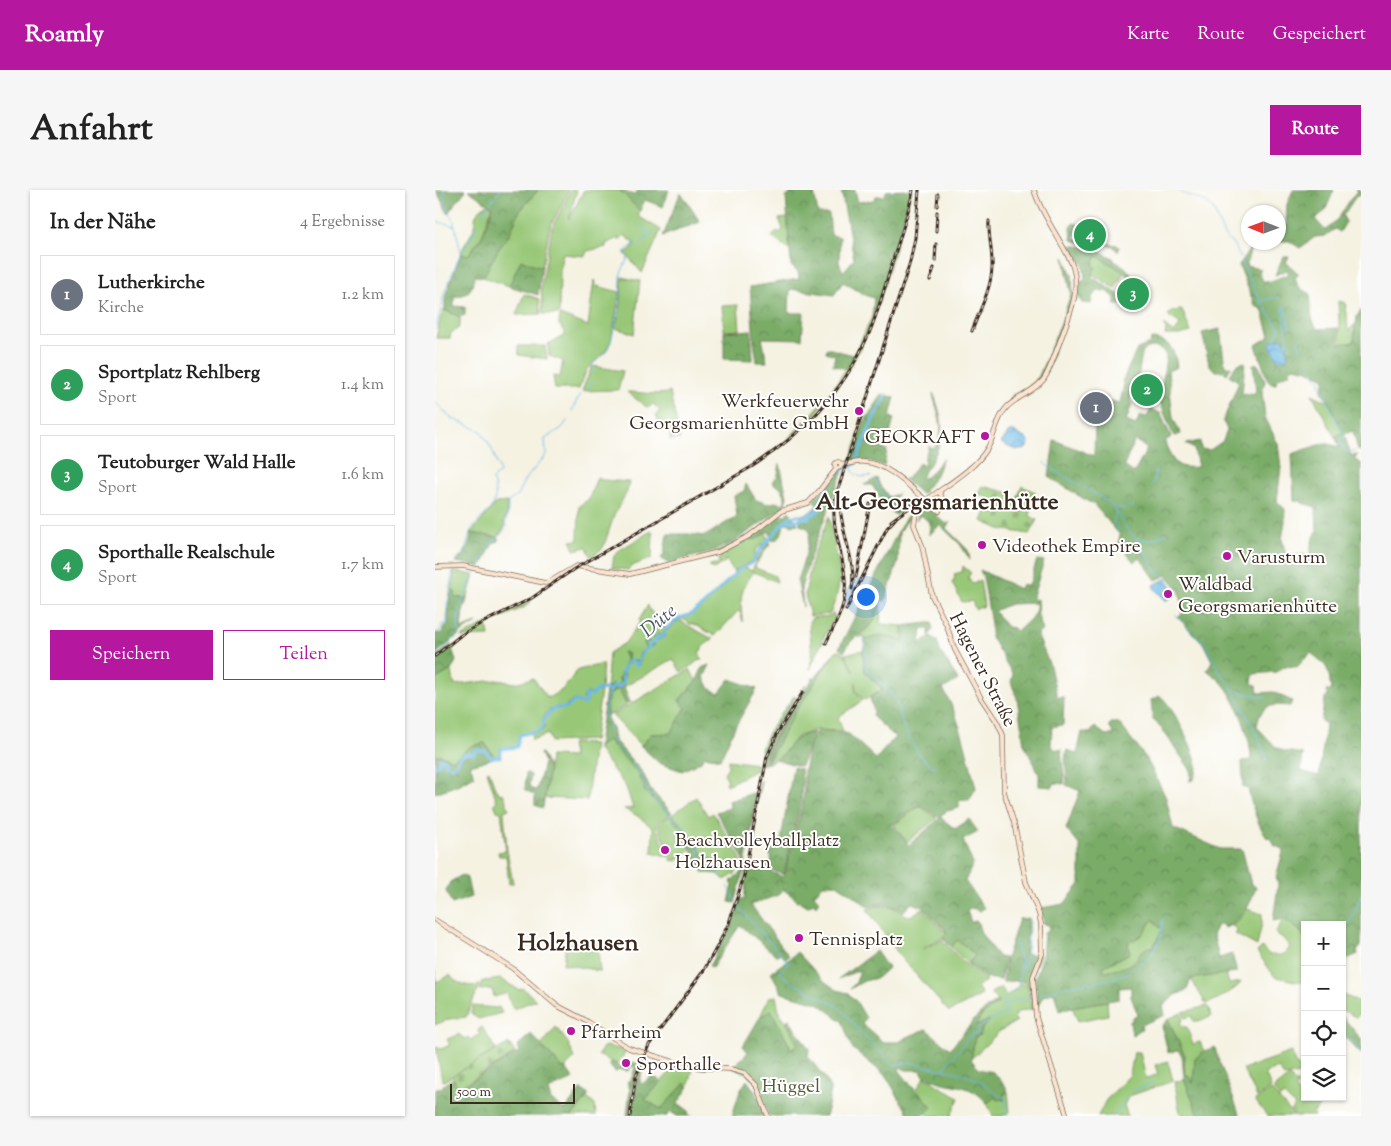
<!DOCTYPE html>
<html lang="de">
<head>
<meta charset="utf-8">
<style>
	:root { --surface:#fff; --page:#f6f6f6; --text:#222; --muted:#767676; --line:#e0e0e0; --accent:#b5179e }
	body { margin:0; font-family:"Sorts Mill Goudy",serif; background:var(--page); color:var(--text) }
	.controls { position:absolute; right:15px; bottom:15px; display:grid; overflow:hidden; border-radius:0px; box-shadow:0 1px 4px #0004 }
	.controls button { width:45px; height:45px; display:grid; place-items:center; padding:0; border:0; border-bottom:1px solid var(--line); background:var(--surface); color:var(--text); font:25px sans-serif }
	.compass { position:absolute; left:806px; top:15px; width:45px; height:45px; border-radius:50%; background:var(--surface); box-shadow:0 1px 4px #0004; rotate:271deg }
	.scale { position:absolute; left:15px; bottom:12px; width:125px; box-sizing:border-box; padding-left:5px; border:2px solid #3b2a1e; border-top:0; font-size:14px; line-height:18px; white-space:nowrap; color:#3b2a1e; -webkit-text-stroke:4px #fff; paint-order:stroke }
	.you { position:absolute; left:430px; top:406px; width:18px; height:18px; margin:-12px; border:4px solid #fff; border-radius:50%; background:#1a73e8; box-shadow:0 0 0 8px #1a73e833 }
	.badge { display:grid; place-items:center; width:32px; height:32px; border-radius:50%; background:var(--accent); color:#fff; font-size:16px; font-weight:700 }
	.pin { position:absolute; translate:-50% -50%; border:2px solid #fff; box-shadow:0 1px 5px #0006 }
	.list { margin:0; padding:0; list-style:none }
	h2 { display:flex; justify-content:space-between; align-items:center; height:65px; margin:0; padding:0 20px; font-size:21px }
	h2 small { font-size:16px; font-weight:400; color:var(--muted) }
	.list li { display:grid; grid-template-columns:32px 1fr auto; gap:15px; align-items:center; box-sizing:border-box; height:80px; margin:0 10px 10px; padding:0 10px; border:1px solid var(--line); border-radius:0px }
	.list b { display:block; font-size:19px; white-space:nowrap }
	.list p { margin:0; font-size:16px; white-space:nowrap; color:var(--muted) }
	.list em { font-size:16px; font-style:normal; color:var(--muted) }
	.actions { display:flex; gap:10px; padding:15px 20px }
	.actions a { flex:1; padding:11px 0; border:1px solid var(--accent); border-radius:0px; text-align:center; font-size:18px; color:var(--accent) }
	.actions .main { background:var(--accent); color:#fff }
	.icon { flex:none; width:28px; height:28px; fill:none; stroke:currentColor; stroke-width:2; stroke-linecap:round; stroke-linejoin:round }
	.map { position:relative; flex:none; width:926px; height:926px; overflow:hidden; border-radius:0px }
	header { display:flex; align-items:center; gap:30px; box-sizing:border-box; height:70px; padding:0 25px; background:var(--accent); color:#fff }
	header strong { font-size:24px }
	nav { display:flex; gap:28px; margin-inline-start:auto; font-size:18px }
	.intro { display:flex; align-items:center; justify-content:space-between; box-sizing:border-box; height:120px; padding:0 30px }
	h1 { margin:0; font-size:35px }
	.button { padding:12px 22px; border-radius:0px; background:var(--accent); color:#fff; font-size:18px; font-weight:700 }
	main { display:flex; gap:30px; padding:0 30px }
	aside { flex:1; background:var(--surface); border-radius:0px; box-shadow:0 1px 4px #0004 }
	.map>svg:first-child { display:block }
</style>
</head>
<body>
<header>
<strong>Roamly</strong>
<nav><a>Karte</a><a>Route</a><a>Gespeichert</a></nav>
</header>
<div class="intro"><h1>Anfahrt</h1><a class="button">Route</a></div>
<main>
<aside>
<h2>In der Nähe<small>4 Ergebnisse</small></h2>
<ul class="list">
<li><span class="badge" style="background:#6b7280">1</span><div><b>Lutherkirche</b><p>Kirche</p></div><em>1.2 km</em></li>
<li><span class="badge" style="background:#2e9e5b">2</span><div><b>Sportplatz Rehlberg</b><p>Sport</p></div><em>1.4 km</em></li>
<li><span class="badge" style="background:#2e9e5b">3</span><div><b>Teutoburger Wald Halle</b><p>Sport</p></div><em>1.6 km</em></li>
<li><span class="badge" style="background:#2e9e5b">4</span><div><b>Sporthalle Realschule</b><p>Sport</p></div><em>1.7 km</em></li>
</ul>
<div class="actions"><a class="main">Speichern</a><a>Teilen</a></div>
</aside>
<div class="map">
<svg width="926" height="926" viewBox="0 0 926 926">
	<defs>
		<pattern id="forest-crowns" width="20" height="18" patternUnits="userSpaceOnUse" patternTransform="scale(1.25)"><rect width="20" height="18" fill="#7aac68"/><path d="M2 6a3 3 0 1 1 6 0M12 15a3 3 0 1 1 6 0" fill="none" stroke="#658c55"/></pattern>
		<pattern id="cemetery-stones" width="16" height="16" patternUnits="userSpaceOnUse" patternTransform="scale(1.25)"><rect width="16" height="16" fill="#98c877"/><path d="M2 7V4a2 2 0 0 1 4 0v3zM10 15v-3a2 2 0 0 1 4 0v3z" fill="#7da361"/></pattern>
		<pattern id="water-waves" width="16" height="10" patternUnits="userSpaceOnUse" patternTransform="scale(1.25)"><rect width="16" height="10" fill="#6dbae7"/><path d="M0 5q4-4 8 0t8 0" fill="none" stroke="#5b97bb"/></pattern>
	</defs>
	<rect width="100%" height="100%" fill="#fff"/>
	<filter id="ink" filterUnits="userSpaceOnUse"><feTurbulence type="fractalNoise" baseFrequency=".02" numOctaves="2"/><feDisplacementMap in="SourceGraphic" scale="10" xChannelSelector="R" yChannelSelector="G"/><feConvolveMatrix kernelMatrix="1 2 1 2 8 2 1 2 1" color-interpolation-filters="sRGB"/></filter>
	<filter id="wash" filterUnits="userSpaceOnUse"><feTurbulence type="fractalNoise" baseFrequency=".0096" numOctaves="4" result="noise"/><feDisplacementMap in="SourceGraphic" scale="20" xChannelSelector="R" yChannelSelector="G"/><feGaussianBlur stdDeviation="1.12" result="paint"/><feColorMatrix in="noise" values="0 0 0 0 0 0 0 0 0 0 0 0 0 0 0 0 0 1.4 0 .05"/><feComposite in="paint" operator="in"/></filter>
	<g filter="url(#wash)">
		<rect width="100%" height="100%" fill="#f5f2e2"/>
		<path fill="#98c877" stroke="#6a794a" d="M 103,0 L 134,0 L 115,37 L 107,77 L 86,70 L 74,96 L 48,87 L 63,60 L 74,45 L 84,22 Z
			M 136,0 L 142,0 L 134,29 L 149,0 L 184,0 L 205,21 L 203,26 L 226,40 L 207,83 L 190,63 L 195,60 L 200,54 L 189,45 L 184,51 L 183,48 L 171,54 L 171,57 L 152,61 L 150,66 L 127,64 L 125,82 L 124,124 L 108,124 L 106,98 L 117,38 Z
			M 53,14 L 57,17 L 47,46 L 33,65 L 26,64 C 28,55 35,48 39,38 C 40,33 39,27 43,22 C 45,19 50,16 53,14 Z
			M 353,28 L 354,60 L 337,47 L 342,41 L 345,43 L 348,39 L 344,29 Z
			M 662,66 L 689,82 L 680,98 L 657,84 L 661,77 L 657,75 Z
			M 187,87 L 205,91 L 199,144 L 180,138 L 186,115 Z
			M 159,90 L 161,96 L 185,102 L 176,151 L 171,161 L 152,179 L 144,199 L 120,199 L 118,186 L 125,187 L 128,171 L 114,166 L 113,154 L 131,145 L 124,134 L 125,125 L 153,136 Z
			M 89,104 L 104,109 L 106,124 L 81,125 Z
			M 446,106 C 424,175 390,225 330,267 C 334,261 344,256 351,251 C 360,242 369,232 378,223 C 409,189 428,148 446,106 Z
			M 903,111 L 911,113 L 910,123 L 912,123 L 913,141 L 920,134 L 919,153 L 905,154 Z
			M 303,115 L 305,140 L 289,141 L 287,116 Z
			M 9,120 L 25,127 L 25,137 L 16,143 L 15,148 L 1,148 L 5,129 Z
			M 747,120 L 756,142 L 744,145 L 730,145 L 731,139 L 728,135 L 739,143 L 746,134 L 733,126 L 736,121 Z
			M 83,156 L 110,156 L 112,169 L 84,165 Z
			M 157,176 L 188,181 L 183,200 L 147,201 Z
			M 192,202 C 205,202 224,206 235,202 L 245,249 L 235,250 L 235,237 L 230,236 L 228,231 L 224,232 L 221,225 L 225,220 L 218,214 L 213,218 Z
			M 877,204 L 894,212 L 908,243 L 900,247 Z
			M 162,287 L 168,290 L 194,292 L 192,302 L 180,323 L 168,358 L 156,367 L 152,357 L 139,360 L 136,351 L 143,350 L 144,316 L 154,309 Z
			M 72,312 L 72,323 L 69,332 L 70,336 L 63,347 L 36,343 L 61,313 Z
			M 394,326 L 406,386 L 401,408 L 395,424 L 375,426 L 370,405 L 377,369 Z
			M 216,341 L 218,343 L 217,368 L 197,376 L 193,380 L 177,378 L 179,366 L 183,361 Z
			M 331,343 L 334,352 C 329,354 321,357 320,363 C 319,366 320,368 319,370 L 299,381 L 311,378 L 317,381 L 322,369 L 334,352 L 335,356 L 333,356 L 320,376 L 321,378 L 340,386 L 342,392 L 319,382 C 304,400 305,410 308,432 L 305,422 L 303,421 L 280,446 L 257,433 L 256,435 L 247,428 C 268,419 284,401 300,385 L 291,369 L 290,372 L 279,379 L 275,377 L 275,375 L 284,373 L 284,369 L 286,368 L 286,365 L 273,368 L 273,366 L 318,345 L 320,350 Z
			M 528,376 L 536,383 L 533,387 L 538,394 L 545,390 L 549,416 L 540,419 L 537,411 L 527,412 L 517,393 L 520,388 L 519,384 L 527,382 Z
			M 19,381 L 39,385 L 32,409 L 20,407 L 20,402 L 17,400 Z
			M 97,410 L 90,417 L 52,434 L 54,446 L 26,447 Z
			M 446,411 L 445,434 L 468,436 L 468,451 L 447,445 L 430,450 L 429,446 L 422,448 L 438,433 Z
			M 213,415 L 214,419 L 230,438 L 227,447 L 223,444 L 221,445 L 219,447 L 221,451 L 215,452 L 205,464 L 204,472 L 191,469 L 184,489 L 186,493 L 182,496 L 174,497 L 171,502 L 174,463 L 190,453 L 205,432 L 204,430 Z
			M 398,423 L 400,428 L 394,437 L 375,479 L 377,465 L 374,432 L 377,428 L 395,426 Z
			M 246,429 L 248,433 L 278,449 L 267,457 L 267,460 L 264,462 L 267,469 L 246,482 L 238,469 L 189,497 C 187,488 187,476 196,471 L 202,476 L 204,475 L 208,461 L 214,458 L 225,448 L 227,449 L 231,441 Z
			M 404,460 L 409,464 L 419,482 L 410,464 L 428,460 L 430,482 L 448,499 L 430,510 L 421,501 L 421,492 L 420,501 L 428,510 L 403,527 L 408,541 L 380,540 L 364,546 L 359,550 L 346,566 L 332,574 L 357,527 L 381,491 L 381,489 L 401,461 Z
			M 168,474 L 166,499 L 162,499 L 157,504 L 152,503 L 149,505 L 149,513 L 139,510 L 128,518 C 119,515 113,520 108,528 C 107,531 109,534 108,537 C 107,540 88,545 85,545 L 81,557 L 65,558 L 64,566 L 60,567 L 50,553 L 36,556 L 18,570 L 4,564 L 0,566 L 0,494 L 2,493 L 1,489 L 17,480 L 19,495 L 62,490 L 80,493 L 98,488 L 113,508 L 127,500 L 143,480 Z
			M 255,479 L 261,491 L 244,510 L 251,517 L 236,543 L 216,544 L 206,556 L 177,525 Z
			M 184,499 L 191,515 L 172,526 C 171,511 170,506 184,499 Z
			M 163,501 L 166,501 L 159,550 L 116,552 L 113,544 L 97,550 L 96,543 L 106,542 L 110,538 L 109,531 L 119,519 L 133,518 L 140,512 L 150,515 L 153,512 L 151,506 L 158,505 Z
			M 172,550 C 185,564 209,580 209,601 L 234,625 C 231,627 225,629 223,632 C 218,639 233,659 234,667 L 217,662 L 218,638 L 201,625 L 189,619 L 198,618 L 191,597 L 163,560 L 163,557 Z
			M 138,553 L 159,554 L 152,610 L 110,608 L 115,566 L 138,567 L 136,554 Z
			M 293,570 L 321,574 L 321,580 L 292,595 L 291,592 L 293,591 L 289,583 L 293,577 Z
			M 54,580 L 61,601 L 63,601 L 64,604 L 68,603 L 74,619 L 69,621 L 72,661 L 78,693 L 74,694 L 71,666 L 64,666 L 63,662 L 71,661 L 66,622 L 62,621 L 59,613 L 62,612 L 52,581 Z
			M 261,607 L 273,626 L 278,623 L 306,669 L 304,678 L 300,684 L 290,690 L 283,684 L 284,680 L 274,668 L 268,668 L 262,652 C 253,649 253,644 248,637 C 246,633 240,629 237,625 Z
			M 485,616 L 502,628 L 472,652 L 459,635 Z
			M 235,626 L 242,635 L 247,636 L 249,644 L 259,655 L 254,655 L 256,659 L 242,671 L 236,670 C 237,659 220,639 225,632 C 227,630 232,628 235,626 Z
			M 446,716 L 460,718 L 470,725 L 475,726 L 487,719 L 489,720 L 508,740 L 512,742 L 507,748 L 487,759 L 507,750 L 528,772 L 550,789 L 551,791 L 542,796 L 547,805 L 514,822 L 467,769 L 432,719 Z
			M 812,719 L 827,724 L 827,733 L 822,756 L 800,744 L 803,740 L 797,736 Z
			M 718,729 L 727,740 L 719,756 C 705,757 704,771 694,775 C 687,779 678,780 670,782 L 668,777 L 694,763 L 693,753 L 707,745 Z
			M 849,729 L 865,741 L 870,749 L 870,793 L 840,787 L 822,762 L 827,757 L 835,765 L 847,765 L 855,758 L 848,748 L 840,743 Z
			M 522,750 L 541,765 L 533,774 L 516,757 Z
			M 162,751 L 165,781 L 128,774 L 131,753 Z
			M 0,781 L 2,792 L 15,785 C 21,795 35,797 45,795 L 31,827 L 14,829 L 0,835 Z
			M 791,783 L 794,794 L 806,792 C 802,800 779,811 771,814 L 756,789 Z
			M 66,789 L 84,800 L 88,798 L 101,810 L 78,819 L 72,803 L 59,807 L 57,799 L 45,800 L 48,791 Z
			M 584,793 L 593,796 L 596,819 L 583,822 L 579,828 L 582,831 L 565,841 L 536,869 L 540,847 L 545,845 L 548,837 L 554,830 L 542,836 L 541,835 L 547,825 L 563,813 L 556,803 L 566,797 L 569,802 L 572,805 L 581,799 Z
			M 907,805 L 926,812 L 926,823 L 921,827 L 907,820 Z
			M 341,806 L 344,822 L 351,831 L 363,855 L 357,860 L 336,820 L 325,827 L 334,807 Z
			M 672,811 L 673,825 L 643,831 L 637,817 Z
			M 38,816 L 61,818 L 64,817 L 67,823 L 43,829 L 36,823 Z
			M 772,816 L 774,818 L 776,827 L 759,832 L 756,826 L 750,828 L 748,822 Z
			M 746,823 L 748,830 L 745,832 L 748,837 L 752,837 L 758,854 L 765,852 L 769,861 L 764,865 L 758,893 L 750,882 L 749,875 L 750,866 L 733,829 Z
			M 47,837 L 61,860 L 9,891 L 7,890 L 1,857 L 6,859 L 15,855 L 12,849 L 21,846 L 23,844 L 30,849 L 33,847 L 36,850 L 45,844 L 42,841 Z
			M 121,837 L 133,853 L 140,868 L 128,880 L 106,856 Z
			M 171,856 L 191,861 L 183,874 L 179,873 L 163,865 L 168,857 Z
			M 699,862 L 705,862 L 711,889 L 723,884 L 720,875 L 733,871 L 738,891 L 694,906 L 689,915 L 693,926 L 663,926 L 671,910 L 695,885 Z
			M 856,862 L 860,873 L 869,883 L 849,887 L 844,878 L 830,883 L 836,898 L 822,907 L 808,879 Z
			M 241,875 L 258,879 L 253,898 L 251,894 L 226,919 L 210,910 Z
			M 489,887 L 524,908 L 516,926 L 494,926 L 491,923 L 497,917 L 482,899 Z
			M 854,887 L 863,894 L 860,899 L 867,907 L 870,906 L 874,908 L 891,907 L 880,922 L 877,922 L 880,926 L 860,926 L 856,920 L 860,916 L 849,905 L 845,908 L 838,899 Z
			M 749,889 L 764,926 L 746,926 L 743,913 L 740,892 Z
			M 836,900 L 859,926 L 832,926 L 820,910 Z
			M 573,902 L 575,922 L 568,926 L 558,926 L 552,913 L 560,907 Z
			M 152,908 L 160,915 L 161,926 L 137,926 Z"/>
		<path fill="url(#forest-crowns)" stroke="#5a6b43" fill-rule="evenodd" d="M 1,0 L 31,0 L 13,23 Z
			M 33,0 L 103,0 L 84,22 L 74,45 L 63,60 L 48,87 L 40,86 C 36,101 35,104 19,107 L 19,116 L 30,117 L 30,125 L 25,127 L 10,120 L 10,106 L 26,64 L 33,65 L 47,47 L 58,17 Z
			M 184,0 L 190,0 L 192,3 L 200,5 L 203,0 L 234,0 L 228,17 L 210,10 L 205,21 Z
			M 355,0 L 379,2 L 383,24 L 394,24 L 396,45 L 405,47 L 404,72 L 408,82 L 419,69 L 406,0 L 420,0 L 423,12 L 439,10 L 441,6 L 450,6 L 451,1 L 477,0 L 446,106 L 437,127 L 439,108 L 432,106 L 408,92 L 399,105 L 355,99 L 354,123 L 369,123 L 367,149 L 327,148 L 332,172 L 322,172 L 319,152 L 315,97 L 364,89 L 363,82 L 356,76 L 351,7 L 355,5 Z
			M 858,0 L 899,0 L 890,21 L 880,29 L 890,40 C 905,32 910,14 922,1 L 920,0 L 924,0 L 926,5 L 921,6 L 908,26 L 911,32 L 905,42 L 900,39 L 890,46 L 880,47 L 865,58 L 854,51 L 845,51 L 844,45 L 851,39 L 852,14 Z
			M 245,4 L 247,4 L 265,32 L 228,46 Z
			M 638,33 L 653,37 L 642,36 L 639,48 L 682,55 L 684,57 L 683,62 L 678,56 L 669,55 L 668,59 L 637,50 L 636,38 Z
			M 637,55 L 662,60 L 678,68 L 680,72 C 693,74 710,101 712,114 C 709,111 708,105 705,100 C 695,84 678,75 662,66 L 658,75 L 661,77 L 657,84 L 657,87 L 683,104 L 685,115 L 680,115 L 680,108 L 672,101 L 663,101 L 657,107 L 656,114 L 647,113 C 641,106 642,94 650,88 L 648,75 L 645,69 L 639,68 L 634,57 Z
			M 816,57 L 811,76 L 826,79 L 824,82 L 828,91 L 833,92 L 854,84 L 852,80 L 840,85 L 848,67 L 854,67 L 851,72 L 864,84 L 860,88 C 862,96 867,101 875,103 C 877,115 873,129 883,139 L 903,138 L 903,154 L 919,152 L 922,126 L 926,120 L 926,261 L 923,260 L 918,241 L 909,244 L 916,265 L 922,265 L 921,268 L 918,269 L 926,273 L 926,756 L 922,761 L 923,764 L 907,771 L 907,735 L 870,735 L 870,749 L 865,741 L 849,729 L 838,731 L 843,695 L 841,687 L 849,659 L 840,656 L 834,647 L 832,648 C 822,634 817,616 813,599 L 808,597 L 807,571 L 816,570 C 816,548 804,517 792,499 C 787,491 779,486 772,480 L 777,471 L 768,453 L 742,427 L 747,425 L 748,416 L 744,400 L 732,385 L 721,390 L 705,368 L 699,372 L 683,353 L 685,345 L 660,316 L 661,313 L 657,314 L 614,287 L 619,250 L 659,266 L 660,232 L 667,218 L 666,214 L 668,208 L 672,207 L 672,210 L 685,213 L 689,194 L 687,192 L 702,159 L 715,154 L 716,149 C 735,150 740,160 742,177 L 733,181 L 738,228 L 746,244 L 740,246 L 738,245 L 725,212 L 731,166 C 727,157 720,155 711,159 L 707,163 L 703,188 L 699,188 L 695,211 L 697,214 L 691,231 L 701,235 L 705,225 L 712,227 L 716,219 L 725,223 L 736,246 L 735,248 L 731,250 C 730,255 732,257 734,262 C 741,277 746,278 763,277 L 759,259 L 751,254 L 765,251 L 766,259 L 775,260 L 788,251 L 792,240 L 788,231 L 804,192 L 794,185 L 801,175 L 810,172 L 807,204 L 819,204 L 821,202 L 818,175 L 821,173 L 824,176 L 830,191 L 827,202 L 830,227 L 843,254 L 846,277 L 842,311 L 850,319 L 850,332 L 847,349 L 851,365 L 876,365 L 876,354 L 882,341 L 881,317 L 867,313 L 867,311 L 859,311 L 857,264 L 889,253 L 905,257 L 900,247 L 908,243 L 894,212 L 887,202 L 890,188 L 873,180 L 859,177 L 855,179 L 855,183 L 842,189 L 841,194 L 835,193 L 832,189 L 821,155 L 835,146 L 827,119 L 820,116 L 804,75 ZM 700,250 L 712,259 L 699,283 L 689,276 ZM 876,463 C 890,474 894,476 895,494 L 897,495 L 896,501 L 891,500 L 893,506 L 890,508 L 886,531 L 891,534 L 884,586 L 866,581 L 868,564 L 849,561 L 841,557 L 822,537 C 825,515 835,514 855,516 L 857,511 L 838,502 L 823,503 L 822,495 L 817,494 L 818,484 L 841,482 L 850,476 L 862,477 Z
			M 629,67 L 637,85 L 638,106 L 612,180 L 602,194 L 576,210 L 578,204 L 582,205 L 594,197 L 604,186 L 628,128 L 636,103 Z
			M 86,70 L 107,77 L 103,105 L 74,96 Z
			M 785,139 L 790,177 L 796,176 L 792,184 L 788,181 L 780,181 L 774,174 L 767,143 Z
			M 316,140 L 318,170 L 289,169 L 289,142 Z
			M 392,158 L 418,165 L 411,179 L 398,175 L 400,165 L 391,162 Z
			M 498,203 C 509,230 511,247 496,272 C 493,278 487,283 486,289 L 493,286 L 508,268 L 500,287 L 489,300 L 489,303 L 487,305 L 469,289 L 472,289 L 484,273 L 489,276 L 490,266 L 494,256 L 499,258 C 513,241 501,221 498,203 Z
			M 447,205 L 460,207 L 455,226 L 459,229 L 453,251 L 447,250 L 445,258 L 452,260 L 449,276 L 435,271 L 415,271 L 429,232 Z
			M 345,274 L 352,307 L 349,317 L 299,352 L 271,364 L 232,373 L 226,368 L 229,364 L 232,344 L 254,344 L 270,346 L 302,326 L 299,306 L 309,301 L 311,294 L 321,310 L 333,314 L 340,312 L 347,314 L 350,311 L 350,307 L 347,302 L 347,298 L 337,293 L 338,290 L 342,288 Z
			M 408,281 L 376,364 L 366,398 L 368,417 L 362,390 L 371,364 L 375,341 L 371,337 L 365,335 L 365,325 C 374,324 377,321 382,315 L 378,310 L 386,302 L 390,301 L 399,288 Z
			M 442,288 L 445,296 L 454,307 L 463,304 L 456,311 L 463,319 L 481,306 L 483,309 L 461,325 C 449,319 444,306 437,295 L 429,295 Z
			M 485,312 L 487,312 L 478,326 L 476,326 L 464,342 L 463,372 L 450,411 L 446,411 L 438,433 L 416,451 L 409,462 L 404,458 L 469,330 Z
			M 491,314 L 504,323 L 502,327 L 512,334 L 515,332 L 511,338 L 533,360 L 535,370 L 525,354 L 505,335 L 494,345 L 495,333 L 486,325 L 481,330 L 485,320 Z
			M 354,321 L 363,334 L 357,335 L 353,333 L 349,334 C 347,343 346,349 337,351 L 334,341 L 323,348 L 316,350 L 314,348 L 318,345 L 343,325 L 350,325 Z
			M 36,343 L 64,348 L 64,351 L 58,353 L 46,377 L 21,372 L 25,367 L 29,365 L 35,351 Z
			M 602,370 L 609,371 L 598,406 L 599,410 L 602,409 L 603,426 L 608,440 L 602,444 L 615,476 L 622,507 L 629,507 L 628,535 L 617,537 L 616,554 L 619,559 L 627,560 C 625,573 631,582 629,594 L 619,593 L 618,597 L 604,596 L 604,584 L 589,554 L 582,508 L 576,492 L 578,485 L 556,447 L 556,434 L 548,387 L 545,380 L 585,399 L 587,394 L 594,396 ZM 601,413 C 603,425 591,433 582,441 L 579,438 L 572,437 L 559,421 L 575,414 Z
			M 17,400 L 20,402 L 20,407 L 32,410 L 28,420 L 26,439 L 42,433 L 27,442 L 0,465 L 0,444 L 7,443 L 9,436 L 13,435 C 13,422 13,411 17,400 Z
			M 243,428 L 243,430 L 231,441 L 230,447 L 227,449 L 225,448 L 215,458 L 208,461 L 204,475 L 202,476 L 196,471 C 185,476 192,486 188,494 L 195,512 L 191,514 L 184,499 L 176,503 L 171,514 L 172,528 L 177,538 L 179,550 L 208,583 L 215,599 L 237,623 L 234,625 L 209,600 L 209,594 L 204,588 L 205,585 L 173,550 L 163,557 L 163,555 L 171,502 L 177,494 L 182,496 L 186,493 L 184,489 L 192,470 L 188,462 L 192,463 L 194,470 L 203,472 L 205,464 L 211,457 L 208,454 L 212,449 L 215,452 L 220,451 L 219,447 L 223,444 L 227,447 L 230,438 Z
			M 493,433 L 497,433 C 499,438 497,442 494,446 L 494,439 L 487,439 L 485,453 L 496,446 L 502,451 L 505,461 L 523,490 L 508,499 C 526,529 532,564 541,598 L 534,610 L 524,610 L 524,618 L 512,621 L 506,625 L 506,628 L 520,639 L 534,629 L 543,642 L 528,650 L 538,674 L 530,691 L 549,718 L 545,721 L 537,718 L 532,721 L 536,732 L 542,731 C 544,735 544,738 546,743 C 551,751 557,759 564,767 L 570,768 L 566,790 L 551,788 L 533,774 L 540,765 L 523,750 L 516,757 L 507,748 L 512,742 L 488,717 L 477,713 L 468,722 C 457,713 447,714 434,717 L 402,694 L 388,695 L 379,705 L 384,711 L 381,716 L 378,713 L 374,716 L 368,715 L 348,699 L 343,705 L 316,715 L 354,766 L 351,769 L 345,763 L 342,766 L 305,735 L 277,778 L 274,776 L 296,736 L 305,709 L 309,709 L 311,695 L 309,693 L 311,680 L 318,682 L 329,679 L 348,687 L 350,684 L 368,612 L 369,600 L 369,580 L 375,554 L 382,540 L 406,542 L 414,544 L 441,569 L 460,547 L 437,526 L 439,522 L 435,508 L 448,499 L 430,482 L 428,463 L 430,450 L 447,445 L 468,451 L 468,436 ZM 485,615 L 505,628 L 474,655 L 457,635 Z
			M 16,455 L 21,471 L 17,479 L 0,490 L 0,468 Z
			M 399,464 L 357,527 L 331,574 C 339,542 361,515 378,488 L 380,488 Z
			M 275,475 L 269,487 L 275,499 L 284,503 L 295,489 L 322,499 L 300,537 L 285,569 L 270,566 L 265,572 L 247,581 L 224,573 L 206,556 L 216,544 L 236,543 L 251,518 L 244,511 L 261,491 L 268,477 Z
			M 371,495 L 340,547 L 329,575 L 324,573 C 324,548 345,526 359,506 L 361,507 L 334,551 L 329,569 L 335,552 Z
			M 725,506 C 737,514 759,559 762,575 C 762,581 761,585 758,590 L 754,591 L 756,587 L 755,579 L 724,535 L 718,530 L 716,510 Z
			M 676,533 L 684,533 L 711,568 L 718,581 L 731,608 L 738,638 L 785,659 L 807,659 L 816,694 L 821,697 C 815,714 808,733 789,738 L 788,735 L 782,735 L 778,743 L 784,768 L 797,764 L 802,782 L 756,789 L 752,800 L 739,806 L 728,816 L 730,825 L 706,835 L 707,839 L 697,845 L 695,832 L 698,828 L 703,825 L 696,807 L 696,797 L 684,798 L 684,809 L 637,817 L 624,821 L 619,802 L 608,806 L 602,818 L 602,806 L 600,789 L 607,769 L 609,743 L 612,743 L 612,740 L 614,739 L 614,735 L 609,734 L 606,718 L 629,714 L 645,694 L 645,656 L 631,639 L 645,601 L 631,595 C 634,583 627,572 632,560 L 642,564 L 647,542 L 655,543 L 660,537 L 672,546 L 678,544 L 674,535 ZM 718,729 L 727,740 L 719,756 C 704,757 704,771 694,775 C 687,779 678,780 670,782 L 668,777 L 695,763 L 693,753 L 707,745 Z
			M 379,542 C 374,552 371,570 365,576 L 342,570 C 350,565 353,557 359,551 C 364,546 372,544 379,542 Z
			M 50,553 L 59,568 L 35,575 L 40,586 L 20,596 L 0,603 L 0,567 L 4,565 L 18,570 L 36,556 Z
			M 105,563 L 106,563 L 114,579 L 108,618 L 100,615 L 100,605 L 90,600 L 91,583 L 93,583 L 96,585 L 94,596 L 99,600 L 102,599 L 109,573 Z
			M 358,577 L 366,579 L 367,591 L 366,612 L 349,685 L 330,677 L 333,672 L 337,671 L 334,661 L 345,657 Z
			M 325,590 L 326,591 L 309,680 L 300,713 L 294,712 L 298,695 L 296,693 L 297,690 L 309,680 L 307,676 L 318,631 Z
			M 321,602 L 317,628 L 308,668 L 281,622 L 295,618 L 294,611 Z
			M 237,625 C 240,629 246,633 249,637 C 253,644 254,649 262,652 L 268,668 L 275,668 L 279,671 L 279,673 L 284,680 L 283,684 L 268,683 L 254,655 L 257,654 L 250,644 L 246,644 L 247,636 L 243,635 L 236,626 Z
			M 27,685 L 32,688 L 36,707 L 17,714 L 11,701 L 15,692 Z
			M 594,728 L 590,764 L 605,765 L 598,781 L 599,820 L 597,820 C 597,805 598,790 580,791 C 575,791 572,792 568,792 L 571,769 L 584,729 Z
			M 441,761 L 453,778 L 442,788 L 429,791 L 415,799 L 421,792 L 425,780 L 403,789 Z
			M 362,762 L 389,791 L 402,800 L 413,803 L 421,811 L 431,828 L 427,834 L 448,852 L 464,852 L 470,848 L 491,839 L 515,859 C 530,842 542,822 562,811 L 563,813 L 547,825 L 541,835 L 542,836 L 554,830 L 555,831 L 548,837 L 545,845 L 540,847 L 536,869 L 543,879 L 558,882 L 570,895 L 573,902 L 569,903 L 569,911 L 567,909 L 562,910 L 560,907 L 552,913 C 540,899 530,897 513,894 C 505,893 497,889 489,886 L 486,880 L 471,880 L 465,877 L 464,880 C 474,894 486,904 497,917 L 488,926 L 473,926 L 474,925 L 451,886 L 417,858 L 407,831 L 383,813 L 347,803 L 336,782 L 353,770 Z
			M 336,820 L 356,859 L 363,855 L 351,831 L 354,829 L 374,859 L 373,866 L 390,888 L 396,900 L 391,926 L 334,926 C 327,905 322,883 297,878 L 313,862 L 308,856 L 325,827 Z
			M 907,826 L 926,849 L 926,864 L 907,844 Z
			M 733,829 L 750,866 L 749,875 L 750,882 L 758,893 L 760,869 L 769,861 L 780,857 L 782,866 L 805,926 L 764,926 L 749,889 L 747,866 L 743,860 L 733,863 L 727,836 Z
			M 96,844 L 128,879 L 131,878 L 139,889 L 113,900 L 116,910 L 130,920 L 146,899 L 154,905 L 137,926 L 42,926 L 37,923 L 28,924 L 25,926 L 0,926 L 0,899 L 8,898 L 8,895 L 19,888 L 25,898 L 85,861 L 82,856 Z
			M 175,872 L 184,875 L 192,880 L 198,872 L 204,874 L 199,890 L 194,926 L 192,926 L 195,899 L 192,892 L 197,887 L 200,877 L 197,876 L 193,881 L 185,880 L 180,882 L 173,874 Z
			M 207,873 L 208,874 L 205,892 L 207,894 L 217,887 L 223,889 L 226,892 L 210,910 L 226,919 L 250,893 L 253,898 L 243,913 L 254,921 L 252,924 L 256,926 L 242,926 L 236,922 L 232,926 L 196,926 L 204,879 Z
			M 312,890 L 321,903 L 331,926 L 297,926 L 305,901 Z"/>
		<path fill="url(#cemetery-stones)" stroke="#6a794a" d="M 547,296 L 575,303 L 575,307 L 582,309 L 587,296 L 600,302 L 595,326 L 602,330 L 594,344 L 564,339 L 547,331 L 556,309 L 544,304 Z
			M 74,853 L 80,863 L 24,898 L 17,886 Z"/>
		<path fill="url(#water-waves)" stroke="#547282" d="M 846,148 L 849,149 C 849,153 851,154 852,158 C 853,160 852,168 852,170 L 846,168 L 843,172 C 843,168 837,158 834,154 L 837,151 Z
			M 577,241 L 593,250 L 594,253 L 591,259 C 581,262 574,257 566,253 L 573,243 Z
			M 732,388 L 741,404 L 731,411 L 718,397 L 719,395 Z"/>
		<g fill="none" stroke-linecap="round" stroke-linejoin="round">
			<path stroke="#6dbae7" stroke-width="1" d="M 10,0 C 5,12 17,24 20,36
				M 745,0 L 747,3 L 769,11 L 778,19 L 789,45 L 800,57 L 805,67
				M 48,23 L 65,0
				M 0,31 L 20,36 L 26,62 L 9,103 L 7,109 L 8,112 L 0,139
				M 205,34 L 215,44
				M 27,61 L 35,51 L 42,34
				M 806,70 L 825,111 L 843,107
				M 825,111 L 844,137 C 844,143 840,145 840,151
				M 850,115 L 855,138
				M 848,116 L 853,152 L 855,153 L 856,158
				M 862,150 L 866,160
				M 851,156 L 851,152 L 853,152
				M 870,173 L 885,190 L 886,197 L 910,248 L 905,253 L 911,262 L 920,261
				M 160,183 L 157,175 L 171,162 L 176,152 L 185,113 L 186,83 L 193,68 L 189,62 L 199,54 L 203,55 L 220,41
				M 155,197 L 157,191
				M 149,200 L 152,199
				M 0,212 L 16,228 L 46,241 L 57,259 L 62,274
				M 137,221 L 145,204
				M 609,272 L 610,274
				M 611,275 L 646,296
				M 416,277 C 420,287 426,288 436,286
				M 441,290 L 443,297 L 461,320 L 463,320 L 477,309 L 480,310
				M 717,295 L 719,291 L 720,280
				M 649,297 L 676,314 L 693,341 L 699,346 L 724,384 L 728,385
				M 694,317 L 698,317 L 698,314
				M 681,319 L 690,318
				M 681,324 L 678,332 L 683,338 L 683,343
				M 701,348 L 716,351 L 730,343
				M 20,373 C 22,367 27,366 29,361 C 33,354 33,345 37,339 C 52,320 67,316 57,289 L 65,283 L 63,276
				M 44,377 L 56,353 L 65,346 L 72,336 L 70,333 L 73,324 L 73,312 L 82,306 L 89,291 L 111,265 L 110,249 L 127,238 L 132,231
				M 740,424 L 758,444 L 769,452 L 778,470 L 783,477 L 785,483 L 793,492
				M 0,443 L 5,441 L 7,434 L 12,434 L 12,413 L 14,409 L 18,377
				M 429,449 L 432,481 C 440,491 453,496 459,509 C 463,516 464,524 467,532 C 472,546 486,573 501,577
				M 0,464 C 7,459 20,451 23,443 C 25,436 22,429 24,423 C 26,414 37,386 42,380
				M 0,489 L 0,493
				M 795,494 L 824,549 L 832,570
				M 802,501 L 832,508
				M 174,502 C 168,518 170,524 175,540 C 177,545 177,550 180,554 C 188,566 212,584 209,599 L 213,601 L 214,605 L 218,606 L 219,611 L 241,631 L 243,634 L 247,636 L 255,650 L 261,653 L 267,669 L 274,671 L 276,676 L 281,679 L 288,689
				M 292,696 L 301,711
				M 302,713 L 307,721 L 354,773 L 351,776
				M 907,740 L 918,727 L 926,706
				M 586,777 L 588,777 L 591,769 L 595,731
				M 349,778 L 345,782 L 356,792 L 404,817 L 430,847 L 459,875 L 473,872 L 508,880 L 536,844 L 542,843 L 544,837 L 571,822 L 568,816 L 579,810 L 596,807
				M 678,788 C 710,778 725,764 728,729
				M 628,797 L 674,789
				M 603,805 L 623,799
				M 567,815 L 565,812 L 584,795 L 586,772 L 581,754
				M 907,842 L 926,862
				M 509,880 C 524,882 538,886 550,895 C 558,900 561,905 570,908 L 572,926
				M 679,926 L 699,900 L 718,893"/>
			<path stroke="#6dbae7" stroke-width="2.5" d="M 349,332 C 355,325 362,324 370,327 L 379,321 L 385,314"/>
			<path stroke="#6dbae7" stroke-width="3" d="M 0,576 L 4,574 L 5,568 L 10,570 L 10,574 L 17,577 L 22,573 C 24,562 32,564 40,563 L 40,560 L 51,561 L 55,567 L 65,567 L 66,559 L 82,557 L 85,545 L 106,540 L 108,538 L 109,529 L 118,519 L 133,517 L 140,511 L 150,514 L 152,511 L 150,505 L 158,505 L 162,500 L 171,499 L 174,502 L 179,495 L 182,498 L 189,492 L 187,482 L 192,472 L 196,470 L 202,476 L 208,461 L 214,458 L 214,454 L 221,451 L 222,446 L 228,448 L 231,439 L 243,429 L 256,424 L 268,415 L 304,380 L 317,373 L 325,360 L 349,332 L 373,328 L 385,320 C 387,306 392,289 405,281 C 410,278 416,277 420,274 L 439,227 L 452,205"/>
		</g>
	</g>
	<g filter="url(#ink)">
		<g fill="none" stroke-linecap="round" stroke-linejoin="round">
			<g stroke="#7c7063" stroke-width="5.5">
				<path id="secondary" d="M400 275a3 3 0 1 1 6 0a3 3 0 1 1-6 0Z
					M 406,275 C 414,274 421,271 429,272 C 456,273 483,306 504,321 L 508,310 L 504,301
					M 493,309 C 512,295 540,279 552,259 C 560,246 561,229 572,217 C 583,206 599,202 609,189 C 616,178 619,166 624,154 C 633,128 648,100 636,72 C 625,48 607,26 599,0
					M 488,313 L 481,323 L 479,335 L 487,355 L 497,406 L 511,434 L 520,460 L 546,508 L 562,532 L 568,545 L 569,602 L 579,633 L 591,692 L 604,724 L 606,734 L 607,764 L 598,787 L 601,827 L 632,926
					M 0,377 L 28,376 L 110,393 L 116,391 L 141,376 L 195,384 L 283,362 L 314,346 L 346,321 L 373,313 L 385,300 L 402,278
					M 0,730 L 77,778 L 121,815 L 150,830 L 194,858 L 252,876 L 268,878 L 295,879 L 309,883 L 321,895 L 333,926"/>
			</g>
			<use href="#secondary" stroke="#fde4d1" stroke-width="4"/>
			<g stroke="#3b2a1e" stroke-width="3">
				<path id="rail" d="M 502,16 L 503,4
					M 501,41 L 502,22
					M 500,71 L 501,54
					M 495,90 L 499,78
					M 537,141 C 544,121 556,100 557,78 C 558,62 553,47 554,31
					M 405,313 C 405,341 422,372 417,399
					M 456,331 L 478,315
					M 421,387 L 435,314
					M 411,420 L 452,338 L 461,328
					M 391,453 C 399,436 409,420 410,402 C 413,371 394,340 400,309 L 475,72 L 480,48 L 484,0
					M 0,466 L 26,445 L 45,434 L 97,408 L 139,379 L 318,276 C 368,243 406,205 431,150 C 442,127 448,102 456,77 C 463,52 473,26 478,0
					M 195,926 L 201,886 L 214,855 L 269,780 L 283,755 L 294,733 L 309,686 L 332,567 L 343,542 L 368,502"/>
			</g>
			<use href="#rail" stroke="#fff" stroke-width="1" stroke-dasharray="4" stroke-linecap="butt"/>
			<g stroke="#7c7063" stroke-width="5.5" stroke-linecap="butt">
				<path id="secondary-bridge" d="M 488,313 L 493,309"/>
			</g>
			<use href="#secondary-bridge" stroke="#fde4d1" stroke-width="4"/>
		</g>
	</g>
	<g fill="#b5179e" stroke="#fff" stroke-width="2">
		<circle cx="424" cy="221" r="5"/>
		<circle cx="550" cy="246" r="5"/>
		<circle cx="547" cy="355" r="5"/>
		<circle cx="792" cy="366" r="5"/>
		<circle cx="733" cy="404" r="5"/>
		<circle cx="230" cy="660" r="5"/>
		<circle cx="364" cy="748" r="5"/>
		<circle cx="136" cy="841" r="5"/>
		<circle cx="191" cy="873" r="5"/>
	</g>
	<g text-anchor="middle" stroke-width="4" stroke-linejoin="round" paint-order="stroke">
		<g font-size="19" fill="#3b2a1e" stroke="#fff" text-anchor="start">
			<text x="414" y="217" text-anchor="end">Werkfeuerwehr<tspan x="414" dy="22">Georgsmarienhütte GmbH</tspan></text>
			<text x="540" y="253" text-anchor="end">GEOKRAFT</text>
			<text x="557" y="362">Videothek Empire</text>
			<text x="802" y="373">Varusturm</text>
			<text x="743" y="400">Waldbad<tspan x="743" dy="22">Georgsmarienhütte</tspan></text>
			<text x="240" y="656">Beachvolleyballplatz<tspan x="240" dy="22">Holzhausen</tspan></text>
			<text x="374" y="755">Tennisplatz</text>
			<text x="146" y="848">Pfarrheim</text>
			<text x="201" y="880">Sporthalle</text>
		</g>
		<g font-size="19" fill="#3b2a1e" stroke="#fff">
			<text transform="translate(549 479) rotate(63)" y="7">Hagener Straße</text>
		</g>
		<g font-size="19" fill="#575939" stroke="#fff">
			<text x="356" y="902">Hüggel</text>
		</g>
		<g font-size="20" font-style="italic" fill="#4c5c64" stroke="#fff">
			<text transform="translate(223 430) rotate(-40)" y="7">Düte</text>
		</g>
		<g font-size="24" font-weight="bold" fill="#3b2a1e" stroke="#fff">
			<text x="502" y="319">Alt-Georgsmarienhütte</text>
			<text x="143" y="760">Holzhausen</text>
		</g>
	</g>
</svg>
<div class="controls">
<button>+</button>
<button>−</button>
<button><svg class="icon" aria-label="locate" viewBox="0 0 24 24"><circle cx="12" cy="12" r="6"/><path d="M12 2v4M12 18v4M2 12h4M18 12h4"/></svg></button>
<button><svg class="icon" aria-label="layers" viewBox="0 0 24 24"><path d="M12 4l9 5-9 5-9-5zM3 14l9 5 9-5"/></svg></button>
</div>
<svg class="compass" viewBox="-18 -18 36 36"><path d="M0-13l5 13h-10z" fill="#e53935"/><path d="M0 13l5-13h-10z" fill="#767676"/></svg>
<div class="scale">500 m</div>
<div class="you"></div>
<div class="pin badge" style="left:661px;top:218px;background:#6b7280">1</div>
<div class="pin badge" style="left:712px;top:200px;background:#2e9e5b">2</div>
<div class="pin badge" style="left:698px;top:104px;background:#2e9e5b">3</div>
<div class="pin badge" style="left:655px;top:45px;background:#2e9e5b">4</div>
</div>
</main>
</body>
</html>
